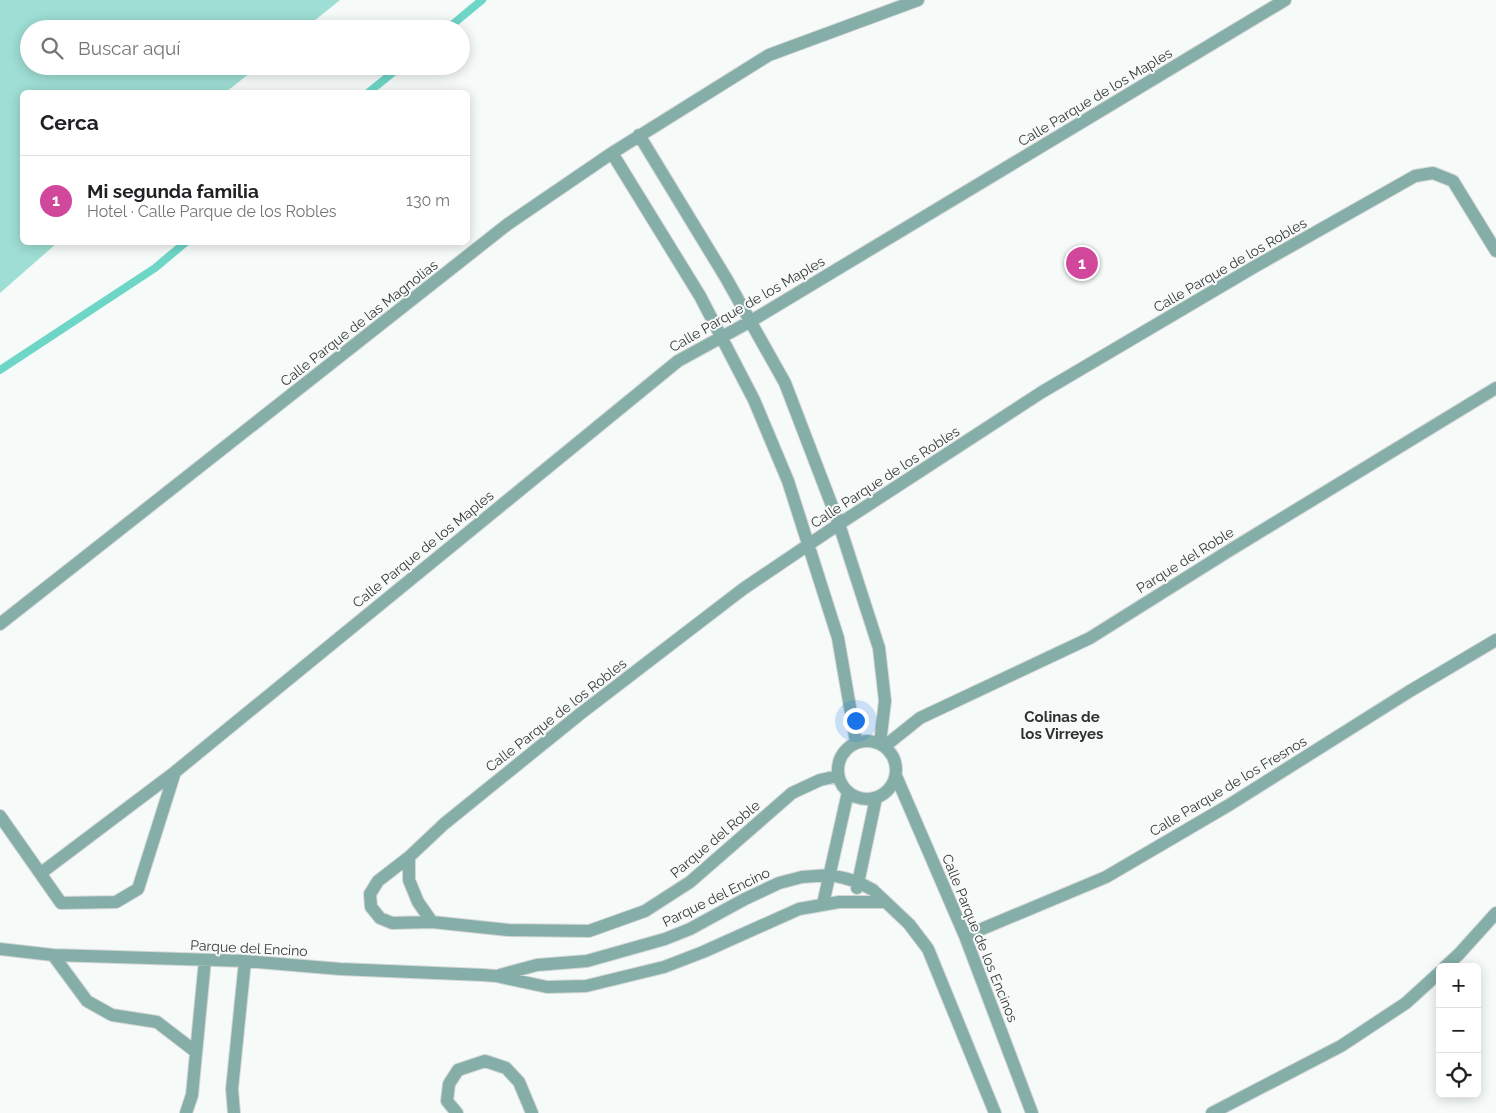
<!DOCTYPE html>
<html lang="es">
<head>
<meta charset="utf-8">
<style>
	:root { --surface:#fff; --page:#f6f6f6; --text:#202124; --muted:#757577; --line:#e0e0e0; --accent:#2563eb }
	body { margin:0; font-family:Raleway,sans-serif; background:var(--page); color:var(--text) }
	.controls { position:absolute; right:15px; bottom:15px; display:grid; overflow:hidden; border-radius:8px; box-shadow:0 2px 12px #0003 }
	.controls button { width:45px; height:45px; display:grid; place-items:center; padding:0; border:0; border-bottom:1px solid var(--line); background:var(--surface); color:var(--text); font:25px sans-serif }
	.you { position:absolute; left:855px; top:720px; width:18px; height:18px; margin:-12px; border:4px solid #fff; border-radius:50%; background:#1a73e8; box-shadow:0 0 0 8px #1a73e833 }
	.badge { display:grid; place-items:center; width:32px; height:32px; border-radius:50%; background:var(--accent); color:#fff; font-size:16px; font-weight:700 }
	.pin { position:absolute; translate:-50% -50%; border:2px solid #fff; box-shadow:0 1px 5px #0006 }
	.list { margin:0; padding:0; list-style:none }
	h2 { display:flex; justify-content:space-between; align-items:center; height:65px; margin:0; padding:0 20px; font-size:21px }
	h2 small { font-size:16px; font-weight:400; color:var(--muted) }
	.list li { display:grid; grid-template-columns:32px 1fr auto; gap:15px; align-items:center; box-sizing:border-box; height:90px; padding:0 20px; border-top:1px solid var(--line) }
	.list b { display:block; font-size:19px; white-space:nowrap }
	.list p { margin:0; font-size:16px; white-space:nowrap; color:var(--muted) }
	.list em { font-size:16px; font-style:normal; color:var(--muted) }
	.icon { flex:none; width:28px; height:28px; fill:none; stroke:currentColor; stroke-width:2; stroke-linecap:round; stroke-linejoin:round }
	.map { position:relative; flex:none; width:1496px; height:1113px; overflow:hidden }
	.search { position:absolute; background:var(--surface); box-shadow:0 2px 12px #0003; left:20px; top:20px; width:450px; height:55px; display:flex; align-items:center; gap:12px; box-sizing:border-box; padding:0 18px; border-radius:28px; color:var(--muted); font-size:19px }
	.panel { position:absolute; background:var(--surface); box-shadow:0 2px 12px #0003; left:20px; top:90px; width:450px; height:155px; border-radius:8px }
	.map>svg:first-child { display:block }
</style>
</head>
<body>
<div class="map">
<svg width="1496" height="1113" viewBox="0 0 1496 1113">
	<rect width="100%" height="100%" fill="#f6faf9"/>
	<path fill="#9eded4" d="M 0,0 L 340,0 L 304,29 L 29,29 L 29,66 L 259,66 L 226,92 L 22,92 L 22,242 L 57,243 L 0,293 Z"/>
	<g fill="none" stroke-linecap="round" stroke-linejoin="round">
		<path stroke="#6ed6c7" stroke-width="8" d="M 447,29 L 482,0
			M 369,92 L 401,66
			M 0,370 L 155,268 L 186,242"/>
		<g stroke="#d3d7d6" stroke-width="14">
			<path id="minor" d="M 639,135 L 726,278 L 785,383 L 839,524 L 879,648 L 885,701 L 880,743
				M 612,153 L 700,296 L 754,400 L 788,481 L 838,638 L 856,742
				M 0,624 L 508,224 L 612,153 L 769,55 L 918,0
				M838 770a29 29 0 1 1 58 0a29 29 0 1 1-58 0Z
				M 885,746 L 920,718 L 1090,638 L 1227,552 L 1496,388
				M 838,776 L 820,780 L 792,793 L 690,882 L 645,911 L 589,931 L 508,930 L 432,922 L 392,923 L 380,918 L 371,907 L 370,894 L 378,881 L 409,857 L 444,824 L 580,714 L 743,589 L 839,524 L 1042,392 L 1254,267 L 1415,176 L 1433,173 L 1453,181 L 1496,251
				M 896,776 L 965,936 L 1032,1113
				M 0,816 L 61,903 L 116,902 L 138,889 L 175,772
				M 409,857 L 409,880 L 418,902 L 432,922
				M 41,873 L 175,772 L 678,361 L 751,321 L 1285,0
				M 857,888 L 876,798
				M 823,904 L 848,792
				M 965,936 L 1106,877 L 1229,805 L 1410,691 L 1496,640
				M 0,949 L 53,955 L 245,961 L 340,969 L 483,975 L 496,976 L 547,987 L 586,986 L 664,967 L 703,952 L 799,909 L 839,902 L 885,902
				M 53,955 L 87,1001 L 112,1015 L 157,1022 L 196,1052
				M 1445,967 L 1459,954 L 1496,913
				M 500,975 L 537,965 L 587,961 L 665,939 L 690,929 L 745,899 L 779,883 L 802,877 L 830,875 L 844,878 L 858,882 L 873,890 L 909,924 L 928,949 L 995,1113
				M 186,1113 L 192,1095 L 205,960
				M 234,1113 L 232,1089 L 245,961
				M 457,1113 L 447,1101 L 449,1084 L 458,1070 L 485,1061 L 506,1068 L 519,1082 L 532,1113
				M 1212,1113 L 1341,1046 L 1406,1003 L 1440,972"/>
		</g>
		<use href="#minor" stroke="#86aea8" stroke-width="12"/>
	</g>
	<g text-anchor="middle" stroke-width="4" stroke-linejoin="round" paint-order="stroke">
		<g font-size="14" fill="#363737" stroke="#f6faf9">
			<text transform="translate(1095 97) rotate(-31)" y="5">Calle Parque de los Maples</text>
			<text transform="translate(1230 265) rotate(-30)" y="5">Calle Parque de los Robles</text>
			<text transform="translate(747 304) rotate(-30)" y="5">Calle Parque de los Maples</text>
			<text transform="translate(359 323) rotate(-38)" y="5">Calle Parque de las Magnolias</text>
			<text transform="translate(885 477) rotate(-33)" y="5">Calle Parque de los Robles</text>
			<text transform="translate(423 549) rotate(-39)" y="5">Calle Parque de los Maples</text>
			<text transform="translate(1185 560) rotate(-32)" y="5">Parque del Roble</text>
			<text transform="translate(556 715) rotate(-38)" y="5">Calle Parque de los Robles</text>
			<text transform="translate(1228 786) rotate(-31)" y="5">Calle Parque de los Fresnos</text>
			<text transform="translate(715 839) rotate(-40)" y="5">Parque del Roble</text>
			<text transform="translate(716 897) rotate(-26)" y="5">Parque del Encino</text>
			<text transform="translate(980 938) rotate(68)" y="5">Calle Parque de los Encinos</text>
			<text transform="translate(249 948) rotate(3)" y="5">Parque del Encino</text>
		</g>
		<g font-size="15" font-weight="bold" fill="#2d3130" stroke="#f6faf9">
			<text x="1062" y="722">Colinas de<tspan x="1062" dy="17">los Virreyes</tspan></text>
		</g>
	</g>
</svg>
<div class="controls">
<button>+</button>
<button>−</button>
<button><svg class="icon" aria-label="locate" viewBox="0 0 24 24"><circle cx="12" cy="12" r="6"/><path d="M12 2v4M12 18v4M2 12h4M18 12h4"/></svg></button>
</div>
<div class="you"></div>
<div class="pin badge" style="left:1082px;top:263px;background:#d1479c">1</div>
<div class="search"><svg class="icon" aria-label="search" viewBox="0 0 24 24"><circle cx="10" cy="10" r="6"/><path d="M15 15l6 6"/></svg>Buscar aquí</div>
<section class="panel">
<h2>Cerca<small></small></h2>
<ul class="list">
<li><span class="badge" style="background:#d1479c">1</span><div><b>Mi segunda familia</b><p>Hotel · Calle Parque de los Robles</p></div><em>130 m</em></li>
</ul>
</section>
</div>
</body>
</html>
